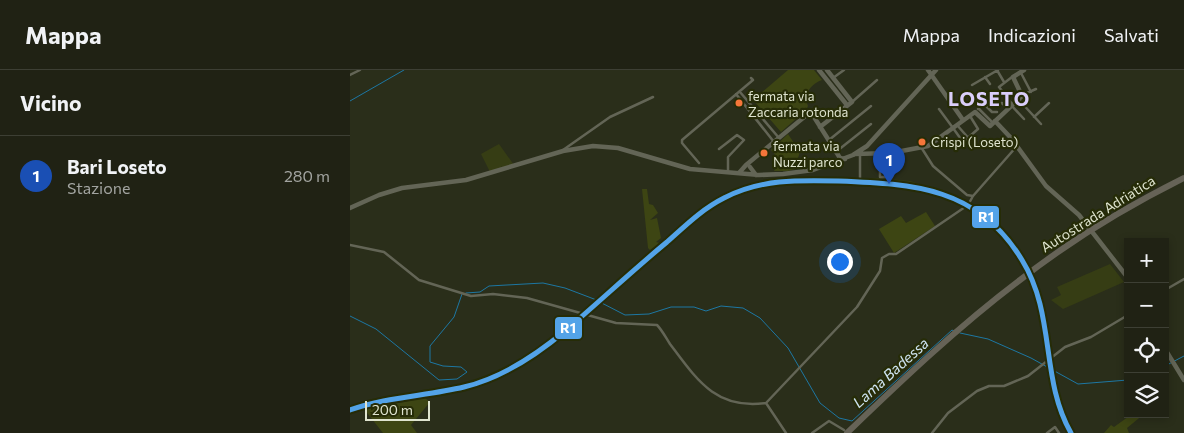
<!DOCTYPE html>
<html lang="it">
<head>
<meta charset="utf-8">
<style>
	:root { --surface:#202214; --page:#282a1d; --text:#f1f3f6; --muted:#a2a4a0; --line:#3d3f34; --accent:#a0a490 }
	body { margin:0; font-family:Commissioner,sans-serif; background:var(--page); color:var(--text) }
	.controls { position:absolute; right:15px; bottom:15px; display:grid; overflow:hidden; border-radius:0px; box-shadow:0 2px 8px #0003 }
	.controls button { width:45px; height:45px; display:grid; place-items:center; padding:0; border:0; border-bottom:1px solid var(--line); background:var(--surface); color:var(--text); font:25px sans-serif }
	.scale { position:absolute; left:15px; bottom:12px; width:65px; box-sizing:border-box; padding-left:5px; border:2px solid #dfe4cf; border-top:0; font-size:14px; line-height:18px; white-space:nowrap; color:#dfe4cf; -webkit-text-stroke:4px #262c07; paint-order:stroke }
	.you { position:absolute; left:489px; top:191px; width:18px; height:18px; margin:-12px; border:4px solid #fff; border-radius:50%; background:#1a73e8; box-shadow:0 0 0 8px #1a73e833 }
	.badge { display:grid; place-items:center; width:32px; height:32px; border-radius:50%; background:var(--accent); color:#fff; font-size:16px; font-weight:700 }
	.pin { position:absolute; translate:-50% -41px; filter:drop-shadow(0 1px 2px #0008) }
	.pin::after { content:''; position:absolute; top:26px; width:18px; height:15px; background:inherit; clip-path:polygon(0 0,100% 0,50% 100%) }
	.list { margin:0; padding:0; list-style:none }
	h2 { display:flex; justify-content:space-between; align-items:center; height:65px; margin:0; padding:0 20px; font-size:21px }
	h2 small { font-size:16px; font-weight:400; color:var(--muted) }
	.list li { display:grid; grid-template-columns:32px 1fr auto; gap:15px; align-items:center; box-sizing:border-box; height:80px; padding:0 20px; border-top:1px solid var(--line) }
	.list b { display:block; font-size:19px; white-space:nowrap }
	.list p { margin:0; font-size:16px; white-space:nowrap; color:var(--muted) }
	.list em { font-size:16px; font-style:normal; color:var(--muted) }
	.icon { flex:none; width:28px; height:28px; fill:none; stroke:currentColor; stroke-width:2; stroke-linecap:round; stroke-linejoin:round }
	.map { position:relative; flex:none; width:834px; height:363px; overflow:hidden }
	header { display:flex; align-items:center; gap:30px; box-sizing:border-box; height:70px; padding:0 25px; background:var(--surface); border-bottom:1px solid var(--line) }
	header strong { font-size:24px }
	nav { display:flex; gap:28px; margin-inline-start:auto; font-size:18px }
	main { display:flex }
	aside { flex:1; background:var(--surface) }
	.map>svg:first-child { display:block }
</style>
</head>
<body>
<header>
<strong>Mappa</strong>
<nav><a>Mappa</a><a>Indicazioni</a><a>Salvati</a></nav>
</header>
<main>
<aside>
<h2>Vicino<small></small></h2>
<ul class="list">
<li><span class="badge" style="background:#1a4fb4">1</span><div><b>Bari Loseto</b><p>Stazione</p></div><em>280 m</em></li>
</ul>
</aside>
<div class="map">
<svg width="834" height="363" viewBox="0 0 834 363">
	<rect width="100%" height="100%" fill="#2a2e1a"/>
	<path fill="#363d14" d="M 149,74 L 164,95 L 153,99 L 151,96 L 151,99 L 140,102 L 131,84 Z
		M 529,108 L 560,111 L 586,119 L 584,124 L 564,119 L 512,116 L 512,109 Z
		M 760,194 L 774,212 L 713,239 L 701,230 L 711,225 L 707,217 Z"/>
	<path fill="#3d4513" d="M 438,0 L 464,0 L 472,10 C 461,14 453,24 458,36 L 456,40 L 431,62 L 403,30 Z
		M 438,64 L 450,82 L 448,88 L 455,96 L 438,101 L 424,101 C 430,91 428,88 421,80 Z
		M 292,119 L 297,119 L 299,134 L 303,135 L 308,143 L 300,150 L 307,148 L 311,168 L 306,172 L 310,173 L 300,180 L 298,178 Z
		M 576,142 L 585,156 L 544,183 L 529,159 L 551,146 L 556,153 Z
		M 75,328 L 80,332 L 61,355 L 67,363 L 33,363 L 14,339 Z
		M 782,344 L 794,344 L 777,358 L 779,363 L 754,363 L 761,355 L 764,357 Z"/>
	<g fill="none" stroke-linecap="round" stroke-linejoin="round">
		<path stroke="#1d77a3" stroke-width="1" d="M 0,31 L 54,0
			M 116,223 L 130,222 L 139,216 L 193,213 L 215,218 L 244,229 L 275,245 L 299,244 L 321,237 L 344,237 L 356,241 L 371,236 L 393,238 L 410,248 L 438,278 L 470,333 L 489,348 L 502,351 L 602,260 L 604,261
			M 0,246 L 26,259 L 89,310 L 107,309 L 117,302 L 111,297 L 93,296 L 80,292 L 80,276 L 104,247 L 112,224
			M 610,263 L 638,269 L 681,288 L 728,314 L 778,310
			M 815,296 L 834,286"/>
		<path stroke="#636556" stroke-width="2.5" d="M 647,0 L 654,12
			M 671,3 L 681,22
			M 0,5 L 10,0
			M 635,7 L 640,14
			M 662,7 L 649,17 L 662,34
			M 483,8 L 494,0
			M 622,15 L 648,0
			M 390,22 L 429,68
			M 386,24 L 424,72
			M 672,25 L 686,19
			M 669,30 L 691,54
			M 502,32 L 527,10
			M 634,34 L 642,42 L 647,42
			M 648,34 L 652,33 L 658,39
			M 661,35 L 674,49
			M 589,39 L 603,58
			M 628,39 L 638,31
			M 629,39 L 643,53
			M 684,47 L 699,33
			M 607,55 L 621,71
			M 603,58 L 613,72 L 628,59 L 620,46
			M 591,66 L 598,75
			M 479,70 L 521,36
			M 571,77 L 583,96 L 617,125 L 623,126
			M 369,79 L 387,65 L 394,70 L 378,87 L 378,102
			M 213,80 L 260,47 L 303,27
			M 487,81 L 521,54
			M 510,85 L 510,111
			M 349,93 L 332,73 L 332,70 L 403,10 L 401,8
			M 542,100 L 530,101 L 530,107 L 542,107 L 543,82
			M 0,175 L 34,182 L 69,210 L 121,226 L 143,224 L 177,228 L 266,253 L 307,255 C 312,260 316,268 320,274 C 347,310 366,340 416,333
			M 815,220 L 834,209
			M 416,333 L 507,237 L 530,201 L 532,188 L 539,184 L 546,184 L 618,135 L 623,126 L 667,76
			M 416,333 L 436,363
			M 462,363 L 479,351 L 494,360
			M 582,363 L 598,343 L 627,321 L 639,316 L 654,316 L 678,306 L 715,277 L 741,267 L 778,245
			M 697,363 L 705,357 L 709,363"/>
		<path stroke="#636556" stroke-width="4.5" d="M 469,0 L 497,35
			M 578,0 L 613,50
			M 645,51 L 661,68 L 696,116 L 729,145 L 778,208
			M 470,57 L 502,32 L 477,0
			M 505,84 L 541,83 L 578,76 L 625,42 L 640,56 L 672,26 L 663,7 L 674,0
			M 400,97 L 406,105
			M 389,103 L 396,95 L 459,43 L 464,47 L 490,88 L 495,89
			M 0,138 L 29,125 L 52,118 L 116,110 L 213,81 L 243,76 L 268,78 L 340,99 L 409,105 L 433,104 L 463,100 L 503,85 L 517,76 L 586,0
			M 815,279 L 834,310"/>
		<path stroke="#666357" stroke-width="6" d="M 497,363 C 552,310 609,256 670,210 C 721,170 776,137 834,108"/>
		<g stroke="#262c07" stroke-width="9">
			<path id="rail-1" d="M 0,340 C 36,327 76,326 114,317 C 152,308 185,286 215,261 C 249,232 282,201 317,172 C 335,156 352,139 374,128 C 410,109 448,110 488,111 C 564,114 628,117 672,190 C 706,245 690,309 721,363"/>
		</g>
		<use href="#rail-1" stroke="#53a3e8" stroke-width="5"/>
	</g>
	<g fill="#f5763a" stroke="#262c07" stroke-width="2">
		<circle cx="389" cy="33" r="4.5"/>
		<circle cx="572" cy="72" r="4.5"/>
		<circle cx="414" cy="83" r="4.5"/>
	</g>
	<g text-anchor="middle" stroke-width="4.5" stroke-linejoin="round" paint-order="stroke">
		<g font-size="13" fill="#dfe4cf" stroke="#262c07" text-anchor="start">
			<text x="398" y="31">fermata via<tspan x="398" dy="16">Zaccaria rotonda</tspan></text>
			<text x="581" y="77">Crispi (Loseto)</text>
			<text x="423" y="81">fermata via<tspan x="423" dy="16">Nuzzi parco</tspan></text>
		</g>
		<g font-size="14" fill="#dfe4cf" stroke="#262c07">
			<text transform="translate(748 144) rotate(-32)" y="5">Autostrada Adriatica</text>
		</g>
		<g font-size="15" font-style="italic" fill="#cfe4f2" stroke="#262c07">
			<text transform="translate(541 303) rotate(-42)" y="5">Lama Badessa</text>
		</g>
		<g font-size="19" font-weight="bold" letter-spacing="1" fill="#dacef9" stroke="#262c07">
			<text x="639" y="36">LOSETO</text>
		</g>
	</g>
	<g stroke="#262c07" stroke-width="2">
		<rect x="621" y="135" width="29" height="24" rx="5" fill="#53a3e8"/>
		<rect x="204" y="246" width="29" height="24" rx="5" fill="#53a3e8"/>
	</g>
	<g font-size="14" text-anchor="middle" font-weight="bold" fill="#fff">
		<text x="636" y="152">R1</text>
		<text x="218" y="263">R1</text>
	</g>
</svg>
<div class="controls">
<button>+</button>
<button>−</button>
<button><svg class="icon" aria-label="locate" viewBox="0 0 24 24"><circle cx="12" cy="12" r="6"/><path d="M12 2v4M12 18v4M2 12h4M18 12h4"/></svg></button>
<button><svg class="icon" aria-label="layers" viewBox="0 0 24 24"><path d="M12 4l9 5-9 5-9-5zM3 14l9 5 9-5"/></svg></button>
</div>
<div class="scale">200 m</div>
<div class="you"></div>
<div class="pin badge" style="left:539px;top:114px;background:#1a4fb4">1</div>
</div>
</main>
</body>
</html>
